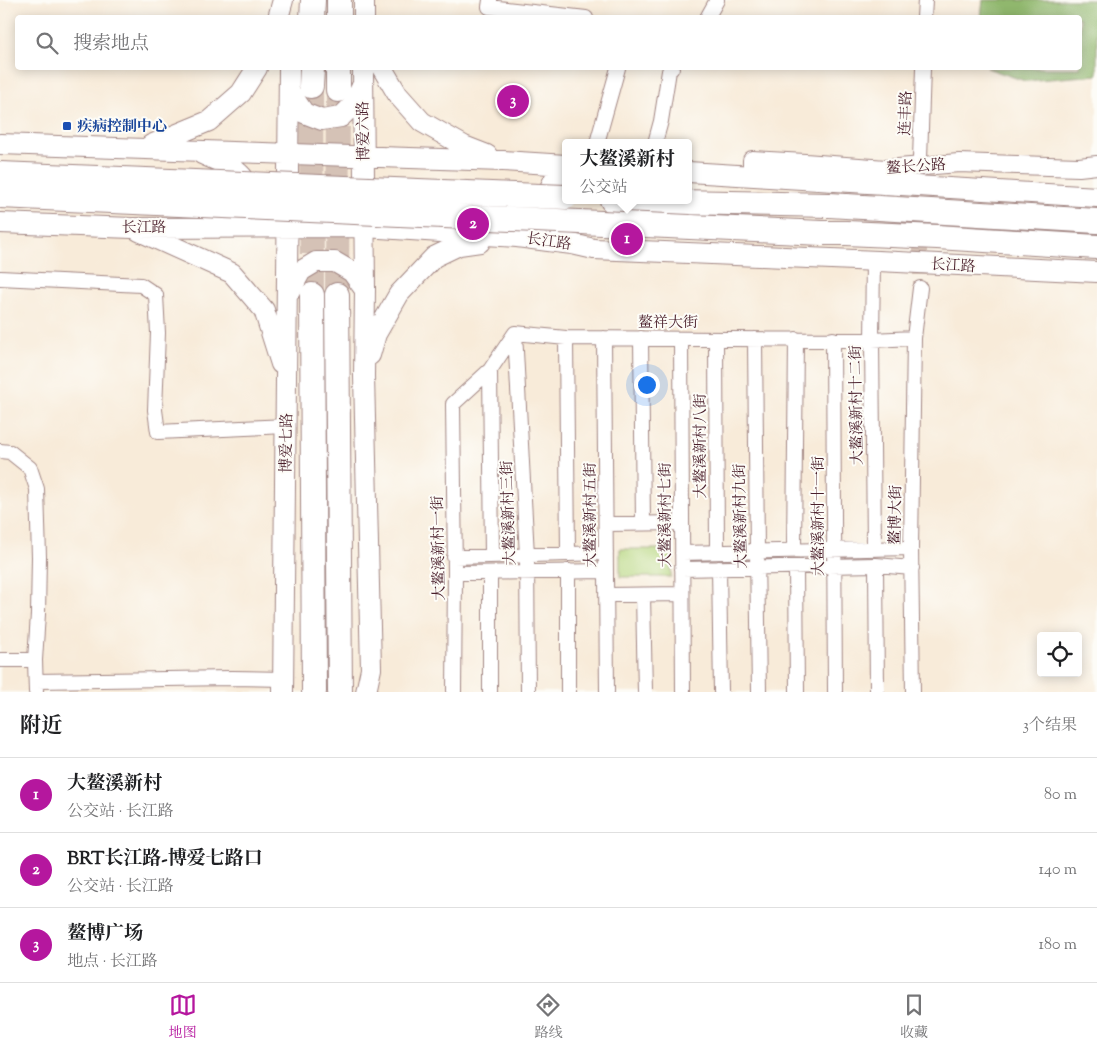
<!DOCTYPE html>
<html lang="zh">
<head>
<meta charset="utf-8">
<style>
	:root { --surface:#fff; --page:#f6f6f6; --text:#202124; --muted:#757577; --line:#e0e0e0; --accent:#b5179e }
	body { margin:0; font-family:"Sorts Mill Goudy","Noto Serif SC",serif; background:var(--page); color:var(--text) }
	.controls { position:absolute; right:15px; bottom:15px; display:grid; overflow:hidden; border-radius:5px; box-shadow:0 2px 12px #0003 }
	.controls button { width:45px; height:45px; display:grid; place-items:center; padding:0; border:0; border-bottom:1px solid var(--line); background:var(--surface); color:var(--text); font:25px sans-serif }
	.you { position:absolute; left:646px; top:384px; width:18px; height:18px; margin:-12px; border:4px solid #fff; border-radius:50%; background:#1a73e8; box-shadow:0 0 0 8px #1a73e833 }
	.badge { display:grid; place-items:center; width:32px; height:32px; border-radius:50%; background:var(--accent); color:#fff; font-size:16px; font-weight:700 }
	.pin { position:absolute; translate:-50% -50%; border:2px solid #fff; box-shadow:0 1px 5px #0006 }
	.popup { position:absolute; left:562px; top:139px; width:130px; height:65px; box-sizing:border-box; display:grid; place-content:center; border-radius:5px; background:var(--surface); filter:drop-shadow(0 1px 4px #0005); font-size:16px; white-space:nowrap; color:var(--muted) }
	.popup b { font-size:19px; color:var(--text) }
	.popup::after { content:''; position:absolute; left:50%; top:100%; margin-left:-10px; border:10px solid transparent; border-top-color:var(--surface) }
	.list { margin:0; padding:0; list-style:none }
	h2 { display:flex; justify-content:space-between; align-items:center; height:65px; margin:0; padding:0 20px; font-size:21px }
	h2 small { font-size:16px; font-weight:400; color:var(--muted) }
	.list li { display:grid; grid-template-columns:32px 1fr auto; gap:15px; align-items:center; box-sizing:border-box; height:75px; padding:0 20px; border-top:1px solid var(--line) }
	.list b { display:block; font-size:19px; white-space:nowrap }
	.list p { margin:0; font-size:16px; white-space:nowrap; color:var(--muted) }
	.list em { font-size:16px; font-style:normal; color:var(--muted) }
	.icon { flex:none; width:28px; height:28px; fill:none; stroke:currentColor; stroke-width:2; stroke-linecap:round; stroke-linejoin:round }
	.map { position:relative; flex:none; width:1097px; height:692px; overflow:hidden }
	.search { position:absolute; background:var(--surface); box-shadow:0 2px 12px #0003; left:15px; right:15px; top:15px; height:55px; display:flex; align-items:center; gap:12px; box-sizing:border-box; padding:0 18px; border-radius:5px; color:var(--muted); font-size:19px }
	.sheet { height:290px; background:var(--surface) }
	nav { display:flex; justify-content:space-around; align-items:center; box-sizing:border-box; height:70px; border-top:1px solid var(--line); background:var(--surface); font-size:14px; color:var(--muted) }
	nav a { display:grid; justify-items:center; gap:2px }
	nav .on { color:var(--accent) }
	.map>svg:first-child { display:block }
</style>
</head>
<body>
<div class="map">
<svg width="1097" height="692" viewBox="0 0 1097 692">
	<rect width="100%" height="100%" fill="#fdfcf7"/>
	<filter id="ink" filterUnits="userSpaceOnUse"><feTurbulence type="fractalNoise" baseFrequency=".02" numOctaves="2"/><feDisplacementMap in="SourceGraphic" scale="10" xChannelSelector="R" yChannelSelector="G"/><feConvolveMatrix kernelMatrix="1 2 1 2 8 2 1 2 1" color-interpolation-filters="sRGB"/></filter>
	<filter id="wash" filterUnits="userSpaceOnUse"><feTurbulence type="fractalNoise" baseFrequency=".0096" numOctaves="4" result="noise"/><feDisplacementMap in="SourceGraphic" scale="20" xChannelSelector="R" yChannelSelector="G"/><feGaussianBlur stdDeviation="1.12" result="paint"/><feColorMatrix in="noise" values="0 0 0 0 0 0 0 0 0 0 0 0 0 0 0 0 0 1.4 0 .05"/><feComposite in="paint" operator="in"/></filter>
	<g filter="url(#wash)">
		<rect width="100%" height="100%" fill="#f8ebd9"/>
		<path fill="#b5d67e" stroke="#807a54" d="M 620,549 L 671,549 L 671,577 L 620,577 Z"/>
		<path fill="#90b76d" stroke="#6d6b4c" d="M 983,0 L 1097,0 L 1097,75 L 1025,81 L 987,68 L 1080,68 L 1080,18 L 981,17 Z"/>
	</g>
	<g filter="url(#ink)">
		<g fill="none" stroke-linecap="round" stroke-linejoin="round">
			<path stroke="#d5c2b6" stroke-width="14" stroke-dasharray="14 7" stroke-linecap="butt" d="M 920,177 L 920,288"/>
			<path stroke="#d5c2b6" stroke-width="24" stroke-dasharray="24 12" stroke-linecap="butt" d="M 311,86 L 312,295
				M 337,295 L 338,90"/>
			<g stroke="#a18582" stroke-width="16">
				<path id="minor" d="M 490,0 L 489,7 L 586,18
					M 707,18 L 717,0
					M 924,18 L 925,0
					M 597,143 L 618,68
					M 655,143 L 661,121 L 669,71 L 672,68
					M 920,159 L 923,68
					M 873,261 L 872,340 L 874,548
					M 0,278 L 141,285 L 156,295 L 158,333 L 155,410 L 158,432 L 286,426
					M 515,333 L 527,555 L 528,692
					M 566,338 L 568,554
					M 604,338 L 607,692
					M 641,338 L 643,523
					M 681,339 L 683,692
					M 716,339 L 717,552
					M 755,339 L 757,552 L 759,692
					M 833,339 L 835,692
					M 490,370 L 492,556
					M 0,451 L 10,452 L 30,468 L 37,489 L 39,557 L 38,614 L 35,660
					M 606,524 L 682,523
					M 794,550 L 796,339
					M 682,553 L 911,548
					M 454,557 L 606,553
					M 876,565 L 877,692
					M 796,567 L 797,692
					M 719,568 L 721,692
					M 682,569 L 876,565 L 912,568
					M 455,573 L 606,571
					M 606,595 L 682,594
					M 643,595 L 645,692
					M 0,660 L 35,660 L 36,692
					M 36,681 L 232,678 L 284,679
					M 454,692 L 455,573 L 453,404 L 490,370 L 515,333 L 566,338 L 872,340 L 914,338
					M 490,692 L 490,573
					M 568,692 L 568,571
					M 913,692 L 911,548 L 914,338 L 920,288"/>
			</g>
			<g stroke="#a18582" stroke-width="20">
				<path id="tertiary" d="M 752,176 L 752,160 L 805,163 L 886,169 L 959,163 L 1079,167 L 1097,165"/>
			</g>
			<g stroke="#a18582" stroke-width="22">
				<path id="secondary" d="M 278,18 L 283,0
					M 364,18 L 364,0
					M 363,68 L 365,290 L 364,376 L 371,669 L 366,692
					M 382,68 L 398,95 L 422,122 L 464,146 L 487,155
					M 289,91 L 304,113 L 322,120 L 341,117 L 353,105 L 362,86
					M 0,144 L 410,158 L 503,161 L 566,165
					M 151,145 L 209,121 L 241,93 L 257,68
					M 202,154 C 219,162 250,170 248,194
					M 688,172 L 1097,197
					M 0,223 L 132,228 L 365,227 L 517,237 L 572,244 L 594,249 L 878,261 L 1097,272
					M 139,231 L 232,273 L 264,310 L 281,364
					M 559,232 L 548,223 L 550,188 L 556,176 L 566,172
					M 289,293 L 301,271 L 316,262 L 335,262 L 352,272 L 365,290
					M 370,355 L 376,334 L 399,294 L 434,257 L 459,245 L 480,242
					M 283,692 L 289,68"/>
			</g>
			<g stroke="#a18582" stroke-width="26">
				<path id="trunk" d="M 312,18 L 313,0
					M 339,18 L 339,0
					M 311,86 L 312,68
					M 338,90 L 338,68
					M 612,200 L 624,201 L 829,205 L 1097,221
					M 690,227 L 822,233 L 846,233 L 937,237 L 1097,247
					M 312,295 L 314,692
					M 337,295 L 340,692"/>
			</g>
			<use href="#minor" stroke="#fff" stroke-width="14"/>
			<use href="#tertiary" stroke="#fff" stroke-width="18"/>
			<use href="#secondary" stroke="#fff" stroke-width="20"/>
			<use href="#trunk" stroke="#fff" stroke-width="24"/>
			<g stroke="#a18582" stroke-width="26" stroke-linecap="butt">
				<path id="trunk-bridge" d="M 0,174 L 566,197
					M 0,196 L 690,227"/>
			</g>
			<use href="#trunk-bridge" stroke="#fff" stroke-width="24"/>
		</g>
	</g>
	<rect fill="#1a4fb4" stroke="#fdfcf7" stroke-width="2" x="62" y="121" width="10" height="10" rx="2.5"/>
	<g text-anchor="middle" stroke-width="4" stroke-linejoin="round" paint-order="stroke">
		<g font-size="15" fill="#4a1f2b" stroke="#fdfcf7">
			<text transform="translate(905 113) rotate(-88)" y="5">连丰路</text>
			<text transform="translate(363 131) rotate(-91)" y="5">博爱六路</text>
			<text transform="translate(916 166) rotate(-4)" y="5">鳌长公路</text>
			<text x="144" y="232">长江路</text>
			<text transform="translate(549 241) rotate(8)" y="5">长江路</text>
			<text transform="translate(953 265) rotate(3)" y="5">长江路</text>
			<text x="668" y="327">鳌祥大街</text>
			<text transform="translate(856 405) rotate(-91)" y="5">大鳌溪新村十二街</text>
			<text transform="translate(286 443) rotate(-89)" y="5">博爱七路</text>
			<text transform="translate(700 446) rotate(-90)" y="5">大鳌溪新村八街</text>
			<text transform="translate(508 513) rotate(-92)" y="5">大鳌溪新村三街</text>
			<text transform="translate(590 515) rotate(-90)" y="5">大鳌溪新村五街</text>
			<text transform="translate(665 515) rotate(-90)" y="5">大鳌溪新村七街</text>
			<text transform="translate(895 515) rotate(-89)" y="5">鳌博大街</text>
			<text transform="translate(740 516) rotate(-91)" y="5">大鳌溪新村九街</text>
			<text transform="translate(818 516) rotate(-90)" y="5">大鳌溪新村十一街</text>
			<text transform="translate(438 548) rotate(-91)" y="5">大鳌溪新村一街</text>
		</g>
		<g font-size="15" font-weight="bold" fill="#164399" stroke="#fdfcf7" text-anchor="start">
			<text x="77" y="131">疾病控制中心</text>
		</g>
	</g>
</svg>
<div class="controls">
<button><svg class="icon" aria-label="locate" viewBox="0 0 24 24"><circle cx="12" cy="12" r="6"/><path d="M12 2v4M12 18v4M2 12h4M18 12h4"/></svg></button>
</div>
<div class="you"></div>
<div class="pin badge" style="left:627px;top:239px">1</div>
<div class="popup"><b>大鳌溪新村</b>公交站</div>
<div class="pin badge" style="left:473px;top:224px">2</div>
<div class="pin badge" style="left:513px;top:101px">3</div>
<div class="search"><svg class="icon" aria-label="search" viewBox="0 0 24 24"><circle cx="10" cy="10" r="6"/><path d="M15 15l6 6"/></svg>搜索地点</div>
</div>
<section class="sheet">
<h2>附近<small>3个结果</small></h2>
<ul class="list">
<li><span class="badge">1</span><div><b>大鳌溪新村</b><p>公交站 · 长江路</p></div><em>80 m</em></li>
<li><span class="badge">2</span><div><b>BRT长江路-博爱七路口</b><p>公交站 · 长江路</p></div><em>140 m</em></li>
<li><span class="badge">3</span><div><b>鳌博广场</b><p>地点 · 长江路</p></div><em>180 m</em></li>
</ul>
</section>
<nav>
<a class="on"><svg class="icon" aria-label="map" viewBox="0 0 24 24"><path d="M3 6l6-2 6 2 6-2v14l-6 2-6-2-6 2zM9 4v14M15 6v14"/></svg>地图</a>
<a><svg class="icon" aria-label="directions" viewBox="0 0 24 24"><path d="M12 3l9 9-9 9-9-9zM9 14v-3h6M13 9l2 2-2 2"/></svg>路线</a>
<a><svg class="icon" aria-label="saved" viewBox="0 0 24 24"><path d="M7 4h10v16l-5-4-5 4z"/></svg>收藏</a>
</nav>
</body>
</html>
